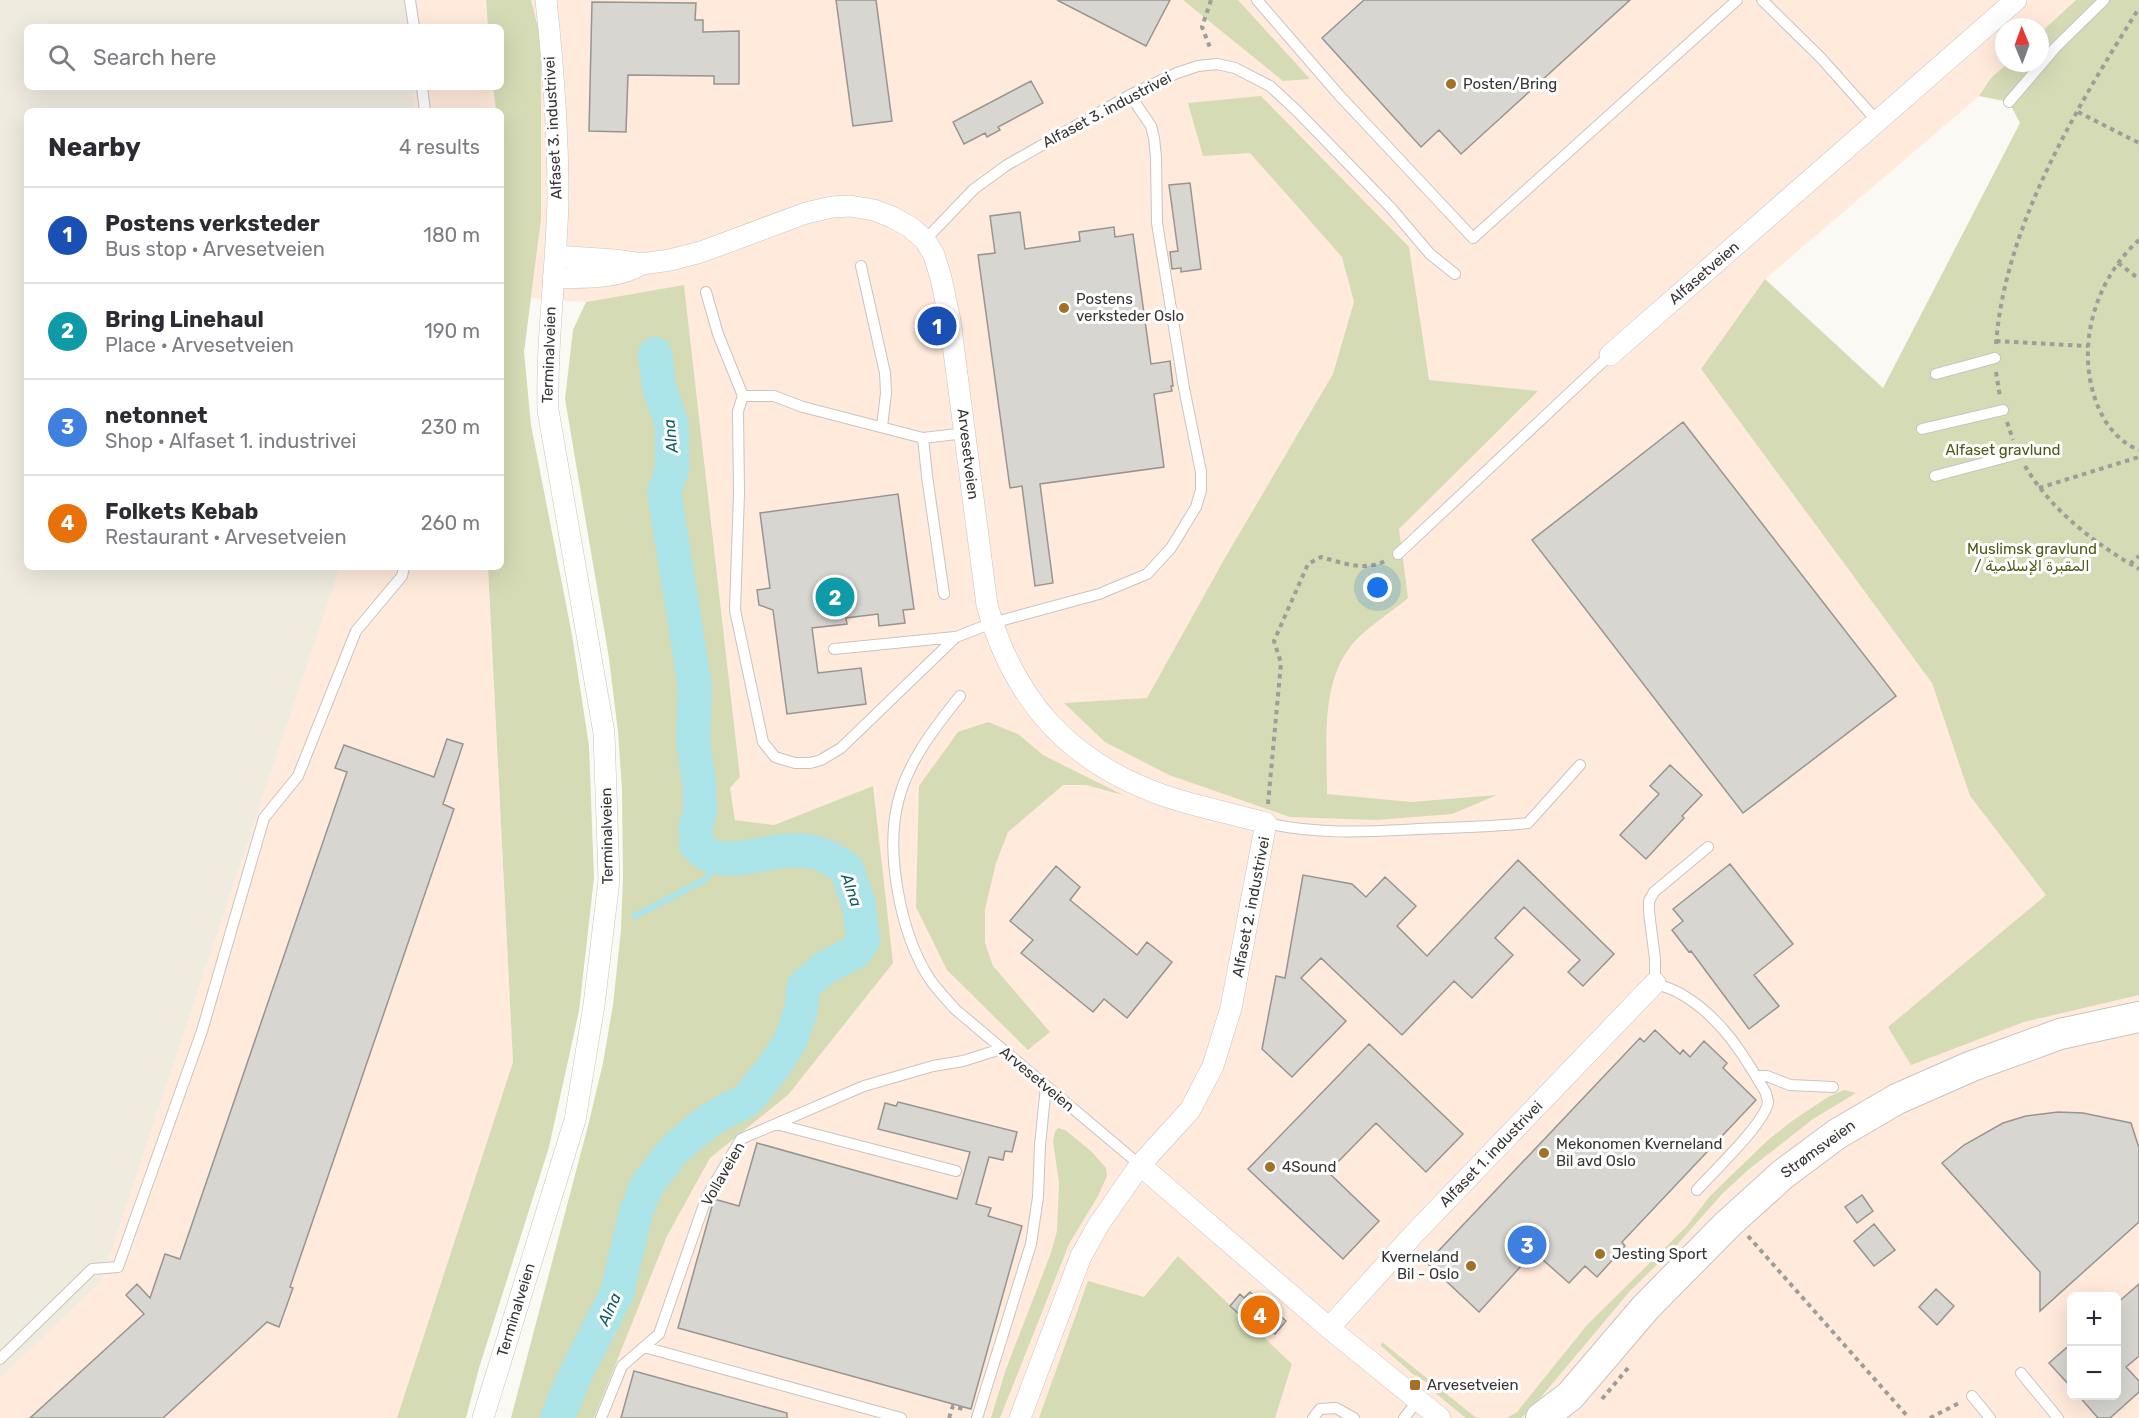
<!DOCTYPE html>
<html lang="en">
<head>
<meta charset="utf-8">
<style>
	:root { --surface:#fff; --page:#f2f2f3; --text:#2b2b33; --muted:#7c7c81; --line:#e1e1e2; --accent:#7c3aed }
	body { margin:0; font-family:Rubik,Cairo,sans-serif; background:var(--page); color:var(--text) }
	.controls { position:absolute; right:18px; bottom:18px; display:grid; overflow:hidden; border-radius:9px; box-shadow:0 6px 24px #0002 }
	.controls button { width:54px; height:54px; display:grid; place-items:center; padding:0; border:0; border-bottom:2px solid var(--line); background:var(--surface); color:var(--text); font:30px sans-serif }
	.compass { position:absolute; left:1995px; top:18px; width:54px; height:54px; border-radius:50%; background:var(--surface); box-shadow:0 6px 24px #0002; rotate:359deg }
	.you { position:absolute; left:1378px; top:588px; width:21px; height:21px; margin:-15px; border:4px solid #fff; border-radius:50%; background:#1a73e8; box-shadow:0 0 0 9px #1a73e833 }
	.badge { display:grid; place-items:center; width:39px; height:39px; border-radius:50%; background:var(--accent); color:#fff; font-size:20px; font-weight:700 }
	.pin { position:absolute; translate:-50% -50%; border:3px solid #fff; box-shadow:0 2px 6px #0006 }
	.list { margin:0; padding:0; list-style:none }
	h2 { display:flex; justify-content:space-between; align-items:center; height:78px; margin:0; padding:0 24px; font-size:26px }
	h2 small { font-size:20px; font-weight:400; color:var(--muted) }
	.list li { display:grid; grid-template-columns:39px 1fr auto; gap:18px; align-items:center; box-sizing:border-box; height:96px; padding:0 24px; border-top:2px solid var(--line) }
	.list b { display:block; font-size:22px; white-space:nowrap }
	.list p { margin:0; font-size:20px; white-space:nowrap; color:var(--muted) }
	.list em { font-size:20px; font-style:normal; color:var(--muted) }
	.icon { flex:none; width:33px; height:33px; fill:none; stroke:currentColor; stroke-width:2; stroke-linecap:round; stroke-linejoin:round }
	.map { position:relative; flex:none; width:2139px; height:1418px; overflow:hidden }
	.search { position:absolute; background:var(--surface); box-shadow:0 6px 24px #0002; left:24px; top:24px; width:480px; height:66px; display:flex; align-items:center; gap:15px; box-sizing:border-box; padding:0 21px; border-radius:9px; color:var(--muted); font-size:22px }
	.panel { position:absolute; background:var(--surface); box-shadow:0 6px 24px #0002; left:24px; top:108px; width:480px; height:462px; border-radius:9px }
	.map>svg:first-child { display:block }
</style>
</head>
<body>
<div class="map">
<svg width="2139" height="1418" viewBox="0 0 2139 1418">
	<rect width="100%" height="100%" fill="#faf9f3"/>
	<path fill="#ffeadc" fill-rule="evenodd" d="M 408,0 L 486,0 L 488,27 L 409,27 Z
		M 531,0 L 2076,0 L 2040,33 L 2040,27 L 2004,27 L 2004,63 L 2008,63 L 1991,78 L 1979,96 L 1765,279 L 1701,369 L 1932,683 L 1970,796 L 2046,895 L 1888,1027 L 1911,1064 L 2024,1022 L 2139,995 L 2139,1418 L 594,1418 L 667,1235 L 710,1158 L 788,1095 L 873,786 L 774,825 L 735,820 L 730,788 L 740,776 L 684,285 L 586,302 L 531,298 L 541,219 L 541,39 ZM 2072,1296 L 2116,1296 L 2116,1396 L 2072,1396 Z
		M 413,87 L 493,87 L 496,111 L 415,111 Z
		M 340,567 L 488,567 L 513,1062 L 397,1418 L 0,1418 L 0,1378 L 101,1282 Z"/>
	<path fill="#f0ebdf" d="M 0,0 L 408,0 L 409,27 L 27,27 L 27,87 L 413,87 L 415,111 L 27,111 L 27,567 L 340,567 L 101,1282 L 0,1378 Z"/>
	<path fill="#d5dbb5" d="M 486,0 L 531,0 L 541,39 L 541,219 L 524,352 L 531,425 L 572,635 L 589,746 L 594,878 L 579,1011 L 549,1147 L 479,1368 L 466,1418 L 397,1418 L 513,1062 L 488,567 L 501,567 L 501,195 L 503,195 L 501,111 L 496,111 L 493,87 L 501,87 L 501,27 L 488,27 Z
		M 1183,0 L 1238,0 L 1310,79 L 1283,81 Z
		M 2076,0 L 2139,0 L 2139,995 L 2024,1022 L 1911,1065 L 1888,1027 L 2046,895 L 1970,796 L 1932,683 L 1701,369 L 1765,279 L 1883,388 L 2020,123 L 2009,102 L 1979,96 L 1991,78 L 2008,63 L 2040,63 L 2040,33 Z
		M 1261,96 L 1409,247 L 1429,380 L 1538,391 L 1399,529 L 1408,598 C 1391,612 1372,624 1357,639 C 1319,677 1327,744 1327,794 L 1411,802 L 1497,795 L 1452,814 L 1376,820 L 1290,817 L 1169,775 L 1105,742 L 1064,703 L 1147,698 L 1225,558 L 1333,374 L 1354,302 L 1342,257 L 1250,153 L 1203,156 L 1188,103 Z
		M 684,285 L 740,777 L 730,788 L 735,820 L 774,825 L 873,786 L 893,963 L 788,1095 L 710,1158 L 667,1236 L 594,1418 L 511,1418 L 589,1122 L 603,1063 L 613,1005 L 621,930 L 623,877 L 622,789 L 618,732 L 609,658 L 565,399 L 573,330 L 586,302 Z
		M 988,722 L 1018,734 L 1043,755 L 1123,795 L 1086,785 L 1063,785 L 1008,832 L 996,863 L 985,909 L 985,943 L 993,966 L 1050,1032 L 1028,1050 L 947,970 L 916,907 L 919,786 L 958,732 Z
		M 1844,1090 L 1856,1093 L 1813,1119 L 1748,1170 L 1722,1194 L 1675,1247 L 1630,1291 L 1531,1409 L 1521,1418 L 1507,1418 L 1517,1412 L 1587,1325 L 1687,1226 L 1710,1196 L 1767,1141 L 1792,1121 L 1828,1097 Z
		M 1058,1128 L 1065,1130 L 1091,1151 L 1106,1168 L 1107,1176 L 1098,1196 L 1069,1244 L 1000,1418 L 991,1418 L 1006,1369 L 1051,1253 L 1057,1231 L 1059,1183 L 1053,1141 L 1055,1132 Z
		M 1178,1256 L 1292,1364 L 1275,1418 L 1039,1418 L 1088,1281 L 1144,1297 Z
		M 1382,1342 L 1475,1417 L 1479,1418 L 1466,1418 L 1462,1415 L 1428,1387 L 1430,1385 L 1416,1375 L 1415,1376 L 1381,1346 Z"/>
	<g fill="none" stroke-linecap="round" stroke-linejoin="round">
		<path stroke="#abe4e9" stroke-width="6" d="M 635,916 L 706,879 L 721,857"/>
		<path stroke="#abe4e9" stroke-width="34" d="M 557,1418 L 578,1369 L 617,1293 L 636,1212 L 647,1185 L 674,1150 L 708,1121 L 747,1100 L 773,1068 L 790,1042 L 800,1013 L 804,986 L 826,967 L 854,953 L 863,941 L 859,905 L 846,868 C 835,861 822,853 808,851 C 776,846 743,865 711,856 C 705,854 701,848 696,845 L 696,826 L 700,811 L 699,782 L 693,742 L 695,687 L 664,492 L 672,470 L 672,425 L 659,387 L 655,354"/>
	</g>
	<path fill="#d8d6d1" stroke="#979590" stroke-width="1.5" d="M 836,0 L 876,0 L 892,121 L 853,126 Z
		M 1057,0 L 1170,0 L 1146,46 Z
		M 1364,0 L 1630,0 L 1461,154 L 1439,130 L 1421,147 L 1322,38 Z
		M 592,2 L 696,3 L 695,20 L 703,20 L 703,32 L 739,31 L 739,84 L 714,84 L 714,76 L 628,75 L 626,132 L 589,131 Z
		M 1031,81 L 1043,103 L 998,127 L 1000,130 L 987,137 L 985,133 L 964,144 L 953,122 Z
		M 1190,183 L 1201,269 L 1181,272 L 1181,268 L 1172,269 L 1170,252 L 1178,251 L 1169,185 Z
		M 1020,212 L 1025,249 L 1080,241 L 1079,232 L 1114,227 L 1115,237 L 1133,234 L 1151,364 L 1170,361 L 1173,386 L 1171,386 L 1172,391 L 1154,394 L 1164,467 L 1040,484 L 1053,583 L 1035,586 L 1022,486 L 1010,488 L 978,255 L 995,253 L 990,216 Z
		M 1683,422 L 1896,696 L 1743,813 L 1532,540 Z
		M 898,494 L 914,609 L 903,610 L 905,623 L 879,626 L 878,614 L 846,618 L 847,624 L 812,628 L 818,673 L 861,668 L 866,704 L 787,714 L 773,610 L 759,605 L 757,590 L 770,588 L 760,513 Z
		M 447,739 L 463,744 L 443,804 L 454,809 L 290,1287 L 293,1288 L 279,1327 L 267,1322 L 163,1418 L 30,1418 L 144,1314 L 126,1295 L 137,1284 L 150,1298 L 165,1254 L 180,1259 L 347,772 L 335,768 L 344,745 L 434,777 Z
		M 1670,765 L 1702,795 L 1682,816 L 1684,818 L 1646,859 L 1620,835 L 1659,794 L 1650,786 Z
		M 1518,860 L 1614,954 L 1583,986 L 1568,972 L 1580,960 L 1524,907 L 1495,938 L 1513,955 L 1472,998 L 1454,981 L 1402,1035 L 1321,958 L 1301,978 L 1346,1021 L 1292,1077 L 1262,1049 L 1276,976 L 1285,978 L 1303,875 L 1352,884 L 1366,897 L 1385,877 L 1416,906 L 1397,926 L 1427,956 Z
		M 1730,864 L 1793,944 L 1754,975 L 1779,1006 L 1749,1029 L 1691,951 L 1689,952 L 1672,930 L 1683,921 L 1673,909 Z
		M 1056,866 L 1080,887 L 1070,900 L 1137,955 L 1147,942 L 1172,962 L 1127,1018 L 1104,999 L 1093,1012 L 1021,953 L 1033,940 L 1010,921 Z
		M 1655,1030 L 1680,1054 L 1683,1050 L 1690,1057 L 1704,1041 L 1727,1063 L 1723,1068 L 1756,1100 L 1622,1242 L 1625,1246 L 1597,1277 L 1585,1266 L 1569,1283 L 1534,1252 L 1479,1312 L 1427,1263 L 1640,1038 L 1644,1042 Z
		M 1369,1044 L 1463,1134 L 1426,1172 L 1376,1123 L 1328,1172 L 1379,1221 L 1343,1259 L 1248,1169 Z
		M 898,1102 L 1017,1132 L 1012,1152 L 1005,1151 L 1003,1160 L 989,1157 L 976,1204 L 991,1208 L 988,1216 L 1022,1226 L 971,1409 L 678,1328 L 714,1199 L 739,1206 L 757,1143 L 957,1199 L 970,1152 L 878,1129 L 885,1103 L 896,1106 Z
		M 2058,1112 L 2083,1113 L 2131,1123 L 2139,1148 L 2139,1222 L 2040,1311 L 2040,1272 L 1942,1163 L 1964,1145 L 2003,1123 L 2026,1116 Z
		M 1862,1195 L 1873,1211 L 1857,1223 L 1845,1207 Z
		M 1874,1224 L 1895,1250 L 1874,1266 L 1854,1241 Z
		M 2139,1284 L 2139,1356 L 2126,1367 L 2139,1381 L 2139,1392 L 2110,1418 L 2098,1418 L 2078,1395 L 2116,1395 L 2116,1304 Z
		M 1936,1289 L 1954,1306 L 1937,1325 L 1919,1307 Z
		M 1250,1292 L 1271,1311 L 1273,1309 L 1286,1321 L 1275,1334 L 1266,1328 L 1261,1334 L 1230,1306 L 1240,1294 L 1244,1298 Z
		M 2072,1343 L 2072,1388 L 2049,1363 Z
		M 634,1371 L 787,1413 L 787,1418 L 621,1418 Z"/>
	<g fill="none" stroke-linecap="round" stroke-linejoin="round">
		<g stroke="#c7c5c0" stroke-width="12">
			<path id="service" d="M 410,0 L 414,27
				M 1257,0 L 1339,95 L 1473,238 L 1737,0
				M 1762,0 L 1821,58 L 1878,122
				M 422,87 L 425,111
				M 2009,102 L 2056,47 L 2104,0
				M 925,240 L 974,189 L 1007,165 L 1130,95 L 1177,73 L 1198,66 L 1217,64 L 1235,68 L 1270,86 L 1297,111 L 1391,208 L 1430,254 L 1455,274
				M 861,266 L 885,373 L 886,393 L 882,427
				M 706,292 L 718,334 L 743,396 L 738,411 L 739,493 L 735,610 L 763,742 L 775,757 L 795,763 L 810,763 L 821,760 L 841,748 L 956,637 L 992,623 L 1099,594 L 1147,574 L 1171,548 L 1196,507 L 1201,490 L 1201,472 L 1184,388 L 1157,223 L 1156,157 L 1154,138 L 1151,126 L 1130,95
				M 1936,374 L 1995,358
				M 743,396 L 774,396 L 803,407 L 923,438 L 965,433
				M 1922,429 L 2003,410
				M 923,438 L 927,476 L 944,594
				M 1935,476 L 2018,454
				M 1398,554 L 1610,355
				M 834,649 L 955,637
				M 960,696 C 935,727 907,763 898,802 C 885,854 901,934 929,978 C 937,990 947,1000 956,1010 L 1140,1165
				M 1266,823 C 1329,837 1382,830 1445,828 C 1474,827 1499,826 1528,823 L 1580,765
				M 1756,1076 L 1767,1076 L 1790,1085 L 1833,1087
				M 776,1124 L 956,1171
				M 1697,1190 C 1712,1173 1766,1122 1768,1102 C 1768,1099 1766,1096 1766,1093 C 1744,1055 1720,1016 1681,994 C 1673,989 1664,987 1655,983 L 1655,959 L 1649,912 L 1649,901 L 1654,892 L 1708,847
				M 644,1347 L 901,1418
				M 0,1359 L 92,1269 L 118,1267 L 202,1031 L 264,818 L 298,776 L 356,631 L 402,576 L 404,567
				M 2021,1373 L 2058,1418
				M 1972,1396 L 1990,1418
				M 601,1418 L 622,1366 L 659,1334 L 707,1196 L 741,1139 L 864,1086 L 933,1066 L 963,1061 L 1001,1049
				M 977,1418 L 1031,1244 L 1038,1197 L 1040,1145 L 1046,1086
				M 1313,1418 L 1320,1409 L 1336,1408 L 1354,1418
				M 1404,1418 L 1419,1399"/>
		</g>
		<g stroke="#c7c5c0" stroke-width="22">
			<path id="minor" d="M 555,256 L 615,260 L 642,264 L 670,260 L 701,252 L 806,213 L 832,207 L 850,206 L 874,210 L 892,217 L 910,227 L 925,240 L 934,255 L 941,278 L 950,321 L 987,605 C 1014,701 1070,763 1165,796 C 1198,807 1233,814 1266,823 L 1231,1008 L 1213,1066 L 1190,1110 L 1140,1165 L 1099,1224 L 1081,1256 L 1020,1418
				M 553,278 C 584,277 615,280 642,264
				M 1610,355 L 2016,0
				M 1140,1165 L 1329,1328 L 1440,1418
				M 1329,1328 L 1413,1235 L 1655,983
				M 483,1418 L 575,1120 L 594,1005 L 609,880 L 604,733 L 548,410 C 546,339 557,268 558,196 C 558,130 553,65 546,0"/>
		</g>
		<g stroke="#c7c5c0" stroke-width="32">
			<path id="secondary" d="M 1541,1418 L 1570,1396 L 1646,1307 L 1728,1224 L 1782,1175 L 1837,1134 L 1897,1099 L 1972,1066 L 2060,1034 L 2139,1017"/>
		</g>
		<path stroke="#9e9d99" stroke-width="4" stroke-dasharray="4.5 4.5" stroke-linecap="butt" d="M 1211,0 L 1202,27 L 1211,50
			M 2078,112 L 2139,143
			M 2139,240 C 2091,283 2072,359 2103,417 C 2111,431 2123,444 2139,450
			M 2118,263 L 2139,279
			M 1996,341 L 2088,346
			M 1996,344 C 2005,225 2077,107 2139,8
			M 1996,372 L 2000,397
			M 2007,422 L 2013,440
			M 2025,466 C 2051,510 2095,544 2139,569
			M 2039,488 L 2139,457
			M 2130,564 L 2139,556
			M 1268,804 L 1281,663 L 1274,641 L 1308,564 L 1321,557 C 1342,563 1366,572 1387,560
			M 1748,1236 L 1909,1418
			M 1602,1399 L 1628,1368
			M 949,1418 L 953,1406 L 966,1410
			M 1930,1418 L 1961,1402"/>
		<use href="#service" stroke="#fff" stroke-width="10"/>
		<use href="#minor" stroke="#fff" stroke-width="21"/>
		<use href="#secondary" stroke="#fff" stroke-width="30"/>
	</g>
	<g fill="#a27026" stroke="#fff" stroke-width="2">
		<circle cx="1451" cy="84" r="6"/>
		<circle cx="1064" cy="308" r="6"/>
		<circle cx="1544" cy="1153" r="6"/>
		<circle cx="1270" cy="1167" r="6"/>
		<circle cx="1600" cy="1254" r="6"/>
		<circle cx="1471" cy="1266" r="6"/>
		<rect x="1409" y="1379" width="12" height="12" rx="3"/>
	</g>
	<g text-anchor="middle" stroke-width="6" stroke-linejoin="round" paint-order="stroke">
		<g font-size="15" fill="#363533" stroke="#fff" text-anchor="start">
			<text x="1463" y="89">Posten/Bring</text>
			<text x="1076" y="304">Postens<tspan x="1076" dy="17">verksteder Oslo</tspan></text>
			<text x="1556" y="1149">Mekonomen Kverneland<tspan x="1556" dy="17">Bil avd Oslo</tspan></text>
			<text x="1282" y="1172">4Sound</text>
			<text x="1612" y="1259">Jesting Sport</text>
			<text x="1459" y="1262" text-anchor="end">Kverneland<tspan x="1459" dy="17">Bil - Oslo</tspan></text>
			<text x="1427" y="1390">Arvesetveien</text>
		</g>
		<g font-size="15" fill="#363533" stroke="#fff">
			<text transform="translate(1107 110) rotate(-28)" y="5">Alfaset 3. industrivei</text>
			<text transform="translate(553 128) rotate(-93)" y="5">Alfaset 3. industrivei</text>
			<text transform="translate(1704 273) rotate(-41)" y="5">Alfasetveien</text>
			<text transform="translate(549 355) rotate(-88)" y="5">Terminalveien</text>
			<text transform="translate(968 454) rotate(83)" y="5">Arvesetveien</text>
			<text transform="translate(607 836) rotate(-91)" y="5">Terminalveien</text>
			<text transform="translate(1251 907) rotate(-79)" y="5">Alfaset 2. industrivei</text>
			<text transform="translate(1037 1079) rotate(40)" y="5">Arvesetveien</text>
			<text transform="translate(1818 1149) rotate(-36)" y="5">Strømsveien</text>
			<text transform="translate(1491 1154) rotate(-46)" y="5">Alfaset 1. industrivei</text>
			<text transform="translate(723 1174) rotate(-60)" y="5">Vollaveien</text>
			<text transform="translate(516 1310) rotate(-73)" y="5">Terminalveien</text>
		</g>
		<g font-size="15" fill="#515815" stroke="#fff">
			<text x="2003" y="455">Alfaset gravlund</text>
			<text x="2032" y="554">Muslimsk gravlund<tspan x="2032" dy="17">/ المقبرة الإسلامية</tspan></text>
		</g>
		<g font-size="16" font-style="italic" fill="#0c5d63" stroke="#fff">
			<text transform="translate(670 436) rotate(-96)" y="6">Alna</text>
			<text transform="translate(852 890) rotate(71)" y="6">Alna</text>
			<text transform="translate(609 1309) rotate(-66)" y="6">Alna</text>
		</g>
	</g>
</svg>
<div class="controls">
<button>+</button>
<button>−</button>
</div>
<svg class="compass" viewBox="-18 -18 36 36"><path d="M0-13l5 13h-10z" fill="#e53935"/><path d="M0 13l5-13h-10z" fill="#7c7c81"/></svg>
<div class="you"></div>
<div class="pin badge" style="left:937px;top:326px;background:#1a4fb4">1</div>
<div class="pin badge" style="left:835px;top:597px;background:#0f9aa8">2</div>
<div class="pin badge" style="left:1527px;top:1245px;background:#3f7fe0">3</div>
<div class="pin badge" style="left:1260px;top:1315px;background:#e8710a">4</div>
<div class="search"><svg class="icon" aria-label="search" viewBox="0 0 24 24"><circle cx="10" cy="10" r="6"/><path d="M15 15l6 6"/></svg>Search here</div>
<section class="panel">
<h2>Nearby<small>4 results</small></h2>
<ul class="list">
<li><span class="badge" style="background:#1a4fb4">1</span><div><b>Postens verksteder</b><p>Bus stop · Arvesetveien</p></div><em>180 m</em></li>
<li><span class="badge" style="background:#0f9aa8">2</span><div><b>Bring Linehaul</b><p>Place · Arvesetveien</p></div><em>190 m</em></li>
<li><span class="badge" style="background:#3f7fe0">3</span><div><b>netonnet</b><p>Shop · Alfaset 1. industrivei</p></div><em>230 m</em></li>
<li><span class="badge" style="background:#e8710a">4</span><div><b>Folkets Kebab</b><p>Restaurant · Arvesetveien</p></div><em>260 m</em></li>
</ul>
</section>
</div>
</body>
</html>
